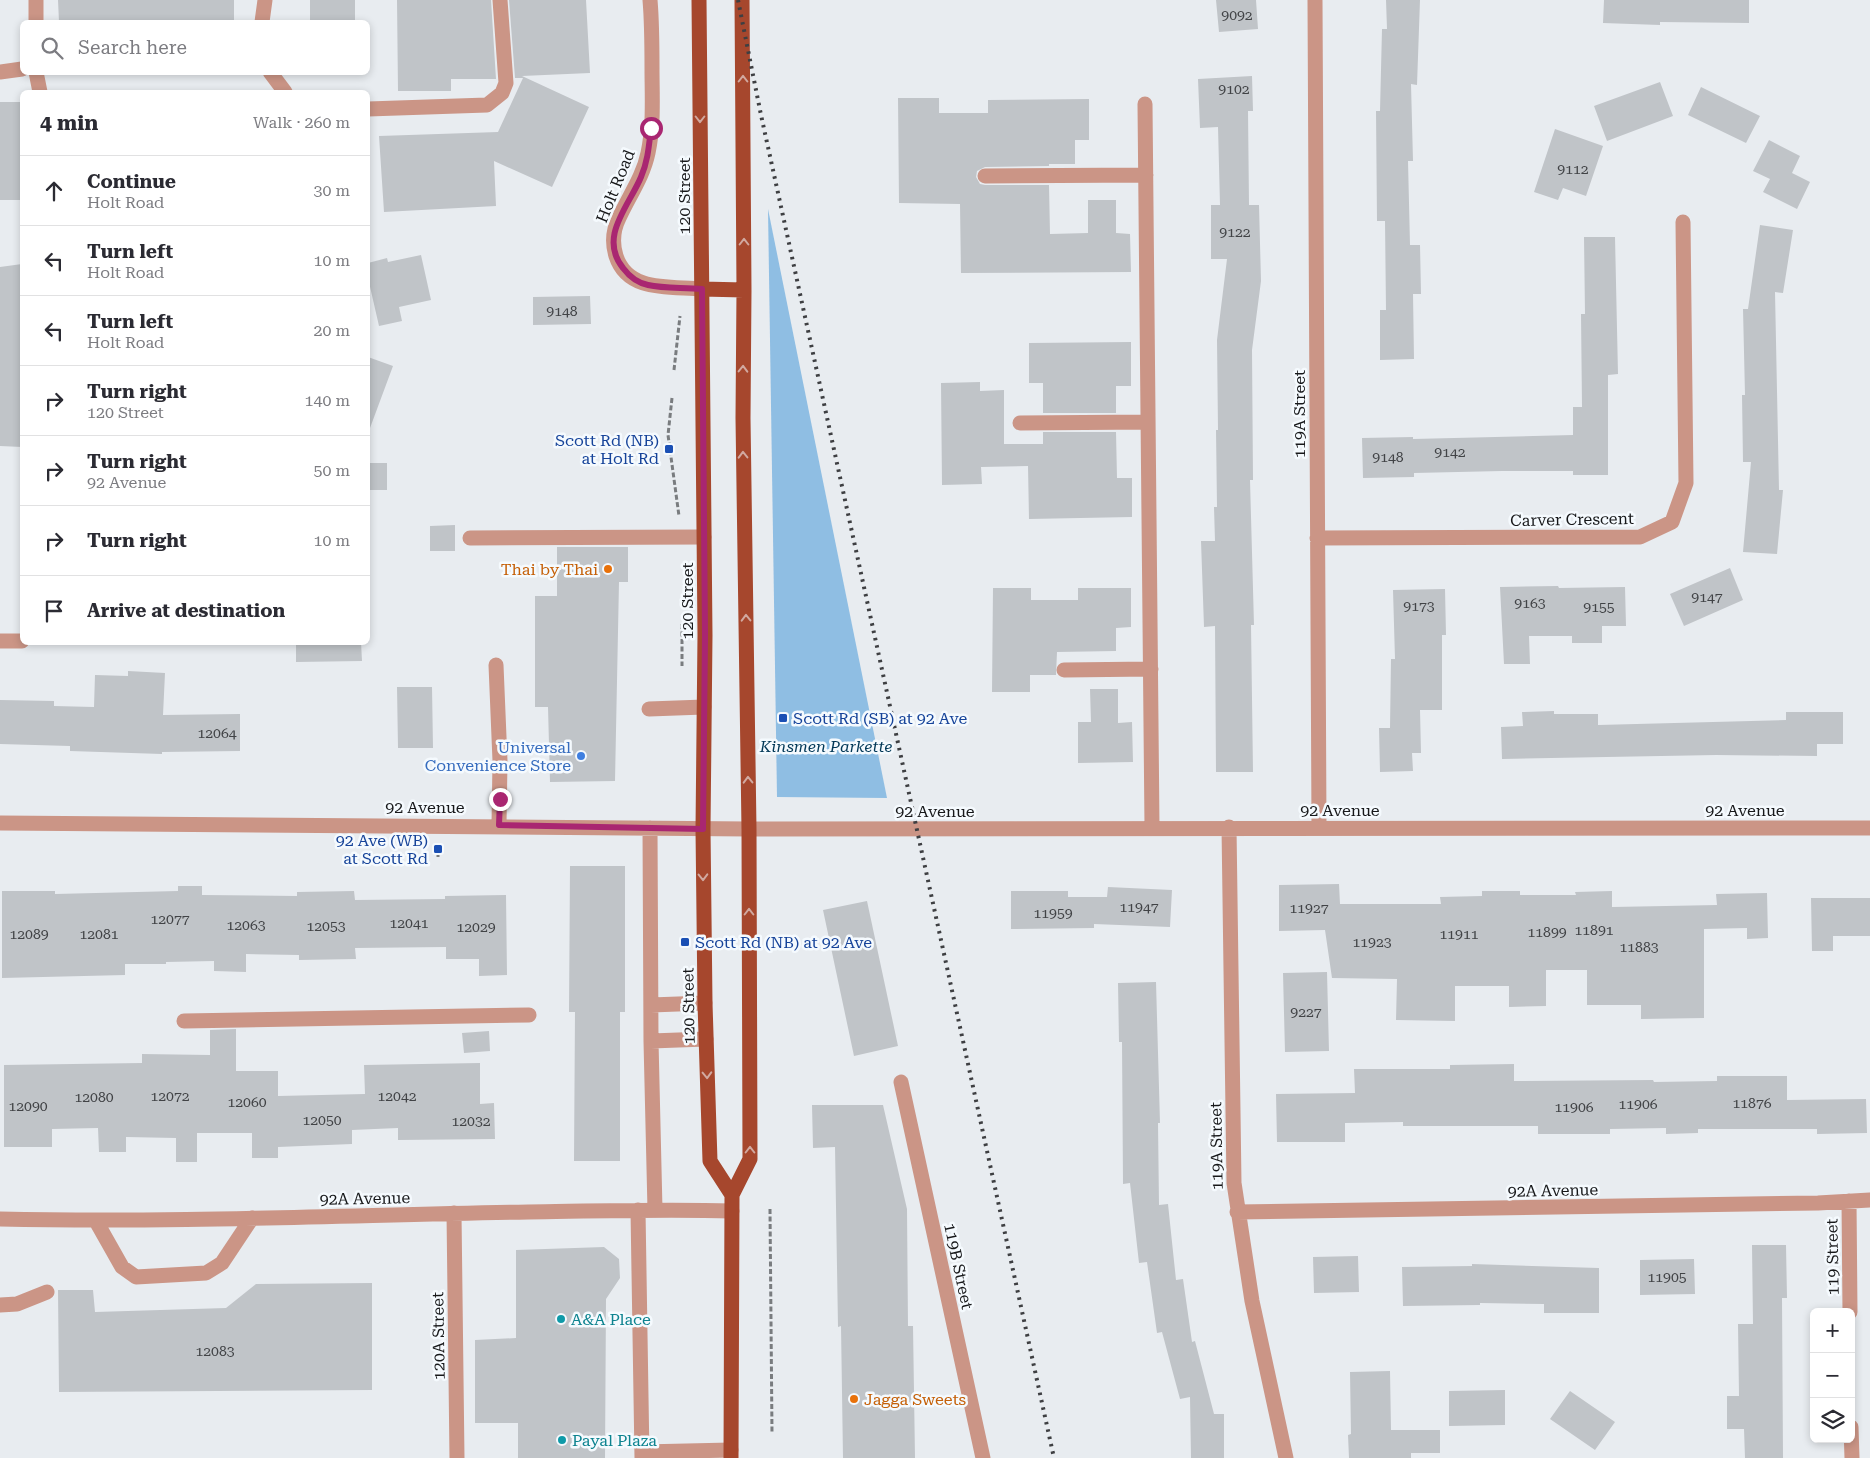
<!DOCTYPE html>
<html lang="en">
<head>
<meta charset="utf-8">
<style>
	:root { --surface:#fff; --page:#f7f7f7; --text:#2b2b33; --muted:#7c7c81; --line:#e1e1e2 }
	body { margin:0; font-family:"Roboto Serif",serif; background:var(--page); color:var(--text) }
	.controls { position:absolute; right:15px; bottom:15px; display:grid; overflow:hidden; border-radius:8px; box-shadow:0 2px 8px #0003 }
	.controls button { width:45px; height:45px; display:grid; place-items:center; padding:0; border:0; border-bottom:1px solid var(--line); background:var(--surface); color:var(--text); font:25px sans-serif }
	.stop { position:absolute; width:15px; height:15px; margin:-11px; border:4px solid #a92671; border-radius:50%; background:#fff }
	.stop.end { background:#a92671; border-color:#fff; box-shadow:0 1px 5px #0008 }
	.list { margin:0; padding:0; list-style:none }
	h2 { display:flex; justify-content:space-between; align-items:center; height:65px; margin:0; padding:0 20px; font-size:21px }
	h2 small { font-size:16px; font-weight:400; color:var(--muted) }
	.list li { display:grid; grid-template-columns:32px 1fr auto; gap:15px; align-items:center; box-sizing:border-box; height:70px; padding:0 20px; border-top:1px solid var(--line) }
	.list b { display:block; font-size:19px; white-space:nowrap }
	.list p { margin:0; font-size:16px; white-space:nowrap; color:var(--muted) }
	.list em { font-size:16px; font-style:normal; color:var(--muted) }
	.icon { flex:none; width:28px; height:28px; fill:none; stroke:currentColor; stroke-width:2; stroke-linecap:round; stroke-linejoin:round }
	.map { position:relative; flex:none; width:1870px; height:1458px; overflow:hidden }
	.search { position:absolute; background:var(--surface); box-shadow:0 2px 8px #0003; left:20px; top:20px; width:350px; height:55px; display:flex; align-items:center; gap:12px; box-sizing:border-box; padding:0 18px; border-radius:8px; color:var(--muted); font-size:19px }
	.panel { position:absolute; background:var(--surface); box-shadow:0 2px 8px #0003; left:20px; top:90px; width:350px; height:555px; border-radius:8px }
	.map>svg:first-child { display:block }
</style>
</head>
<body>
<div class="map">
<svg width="1870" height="1458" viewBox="0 0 1870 1458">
	<rect width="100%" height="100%" fill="#e8ecf0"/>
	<path fill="#8fbee3" d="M 768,209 L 887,798 L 777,797 Z"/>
	<path fill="#c0c4c8" d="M 58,0 L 234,0 L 234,22 L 59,22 Z
		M 310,0 L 355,0 L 355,22 L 310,22 Z
		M 397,0 L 491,0 L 496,79 L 451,79 L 451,91 L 398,91 Z
		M 509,0 L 586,0 L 590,73 L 522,76 L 589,107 L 552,187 L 494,161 L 496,206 L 384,212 L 379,136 L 498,132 L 523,78 L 515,78 Z
		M 1216,0 L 1256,0 L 1258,29 L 1219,32 Z
		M 1386,0 L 1420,0 L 1417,85 L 1411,84 L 1413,161 L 1408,161 L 1410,245 L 1420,245 L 1421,294 L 1413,294 L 1414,359 L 1380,360 L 1380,310 L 1386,310 L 1385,221 L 1377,221 L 1376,111 L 1380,111 L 1382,29 L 1387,29 Z
		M 1604,0 L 1749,0 L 1749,23 L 1660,22 L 1660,25 L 1603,23 Z
		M 1252,76 L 1253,111 L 1248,111 L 1249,205 L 1259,205 L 1261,281 L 1252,350 L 1253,480 L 1250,480 L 1254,625 L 1251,625 L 1253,772 L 1216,772 L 1215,626 L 1204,627 L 1201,541 L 1215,541 L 1214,507 L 1217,507 L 1216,430 L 1218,430 L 1217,340 L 1227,259 L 1211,259 L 1211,205 L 1220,205 L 1218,127 L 1200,128 L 1198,79 Z
		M 1660,82 L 1673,116 L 1607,141 L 1594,106 Z
		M 1701,87 L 1760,116 L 1746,143 L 1688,115 Z
		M 898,98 L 939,98 L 939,113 L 988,113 L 988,100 L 1089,99 L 1089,140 L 1075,140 L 1075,164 L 1049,164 L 1049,166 L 985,167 L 977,171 L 976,177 L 980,184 L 985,185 L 1049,185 L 1050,234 L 1088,233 L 1088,200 L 1116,200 L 1116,233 L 1130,234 L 1131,272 L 961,273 L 960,204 L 899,203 Z
		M 0,102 L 22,102 L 22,200 L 0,200 Z
		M 1555,129 L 1603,146 L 1586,196 L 1563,188 L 1558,200 L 1534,192 Z
		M 1769,140 L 1800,156 L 1792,173 L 1810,182 L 1797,209 L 1763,192 L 1770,179 L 1753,171 Z
		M 1760,225 L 1793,230 L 1783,293 L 1775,292 L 1779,490 L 1783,490 L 1777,554 L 1743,552 L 1751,462 L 1743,462 L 1742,395 L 1745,395 L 1743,309 L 1748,309 Z
		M 1584,237 L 1615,237 L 1618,374 L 1608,375 L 1608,475 L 1573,475 L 1573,471 L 1502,471 L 1414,473 L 1414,477 L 1363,478 L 1362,438 L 1413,437 L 1413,439 L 1573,435 L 1573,407 L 1582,407 L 1581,314 L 1585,314 Z
		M 421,255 L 431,300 L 399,307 L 402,321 L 379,326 L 368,278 L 368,263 L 387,258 L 388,262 Z
		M 22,264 L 22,447 L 0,446 L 0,267 Z
		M 590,296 L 591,324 L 533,325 L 533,297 Z
		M 1131,342 L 1131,386 L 1116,386 L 1116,413 L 1043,413 L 1043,383 L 1029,383 L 1029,343 Z
		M 368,357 L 393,366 L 370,428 L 368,428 Z
		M 980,382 L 980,391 L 1004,390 L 1004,444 L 1043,444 L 1043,432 L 1116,432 L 1117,478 L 1132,478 L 1132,517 L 1029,519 L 1028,466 L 981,467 L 982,484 L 942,485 L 941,383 Z
		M 368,463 L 387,463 L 387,490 L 368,490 Z
		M 455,525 L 455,551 L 430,551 L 430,526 Z
		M 557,547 L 628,547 L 628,582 L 619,582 L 615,781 L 550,782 L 548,707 L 535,707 L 535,596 L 557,596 Z
		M 1730,568 L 1743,600 L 1684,626 L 1670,594 Z
		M 1558,586 L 1559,588 L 1625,587 L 1626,626 L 1602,626 L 1602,643 L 1572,643 L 1572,636 L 1529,636 L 1530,664 L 1504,664 L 1500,587 Z
		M 993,588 L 1031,588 L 1031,600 L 1078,600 L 1078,588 L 1131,588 L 1131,627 L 1116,628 L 1116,651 L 1057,652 L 1056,675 L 1030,675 L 1030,692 L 992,692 Z
		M 1445,589 L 1446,635 L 1442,635 L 1442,710 L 1420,710 L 1421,753 L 1412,753 L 1413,771 L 1380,772 L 1379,728 L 1390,728 L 1391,659 L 1395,659 L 1393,590 Z
		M 296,642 L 361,642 L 362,661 L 296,662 Z
		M 128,671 L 165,673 L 163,715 L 240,714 L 240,751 L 162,752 L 162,754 L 70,751 L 70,746 L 0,744 L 0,700 L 54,701 L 54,706 L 94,707 L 95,675 L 128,676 Z
		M 397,687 L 432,687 L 433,748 L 398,748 Z
		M 1090,689 L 1118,689 L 1118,723 L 1132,722 L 1133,762 L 1078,763 L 1078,722 L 1091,722 Z
		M 1554,711 L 1554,714 L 1598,714 L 1598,725 L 1786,720 L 1786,712 L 1843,712 L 1843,744 L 1817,744 L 1817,756 L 1716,755 L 1502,759 L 1501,727 L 1523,726 L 1522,712 Z
		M 570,866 L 625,866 L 625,1012 L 620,1012 L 620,1161 L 574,1161 L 575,1012 L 569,1012 Z
		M 1339,884 L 1340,904 L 1441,904 L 1440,897 L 1482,896 L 1482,891 L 1520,891 L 1520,895 L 1576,895 L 1575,892 L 1612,891 L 1612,907 L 1666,906 L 1717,905 L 1716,894 L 1767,893 L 1768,938 L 1747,939 L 1747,928 L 1704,929 L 1704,1018 L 1641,1019 L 1641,1005 L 1587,1005 L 1587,970 L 1546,970 L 1546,1006 L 1509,1007 L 1509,986 L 1455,986 L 1455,1021 L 1396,1020 L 1397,979 L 1332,978 L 1325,930 L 1279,931 L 1279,885 Z
		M 178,886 L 202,886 L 202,895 L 297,896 L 297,892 L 354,891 L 355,900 L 445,899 L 445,896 L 506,895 L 507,975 L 479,976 L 479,959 L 446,959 L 446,947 L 355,948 L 356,959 L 299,960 L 299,955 L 246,954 L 246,972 L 214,971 L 214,961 L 166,962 L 166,964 L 125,964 L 125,975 L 2,978 L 2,891 L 55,891 L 55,894 L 178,891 Z
		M 1108,887 L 1172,890 L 1170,927 L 1094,924 L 1094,928 L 1011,929 L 1011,891 L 1068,891 L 1068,897 L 1107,897 Z
		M 1811,898 L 1870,898 L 1870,936 L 1833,936 L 1833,951 L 1812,951 Z
		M 867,901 L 898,1046 L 854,1056 L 823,910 Z
		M 1327,972 L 1329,1051 L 1285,1052 L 1283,973 Z
		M 1156,982 L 1160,1123 L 1158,1123 L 1159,1205 L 1168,1204 L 1176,1280 L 1183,1279 L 1192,1342 L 1195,1341 L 1214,1414 L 1224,1414 L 1224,1458 L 1191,1458 L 1190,1397 L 1180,1399 L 1162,1332 L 1157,1333 L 1147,1262 L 1139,1263 L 1130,1183 L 1123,1184 L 1122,1042 L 1119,1042 L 1118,983 Z
		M 236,1029 L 236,1071 L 278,1071 L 278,1096 L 365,1094 L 364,1065 L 480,1063 L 480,1104 L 494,1103 L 495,1139 L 398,1140 L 398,1128 L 352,1130 L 352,1144 L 278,1147 L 278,1158 L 252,1158 L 252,1133 L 197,1133 L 197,1162 L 176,1162 L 176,1138 L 126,1137 L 126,1152 L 99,1152 L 98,1128 L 52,1129 L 52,1147 L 4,1147 L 4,1065 L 142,1063 L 142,1054 L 210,1055 L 210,1030 Z
		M 489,1031 L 490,1051 L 464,1053 L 462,1033 Z
		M 1514,1064 L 1514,1081 L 1653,1080 L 1654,1082 L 1717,1081 L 1717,1076 L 1787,1076 L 1787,1100 L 1866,1099 L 1867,1133 L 1817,1134 L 1817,1129 L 1698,1129 L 1698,1133 L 1666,1134 L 1666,1128 L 1610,1129 L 1610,1134 L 1538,1134 L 1538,1126 L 1403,1126 L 1403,1122 L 1345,1123 L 1345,1142 L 1277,1142 L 1276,1094 L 1355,1093 L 1354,1069 L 1450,1069 L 1450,1065 Z
		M 812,1105 L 883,1105 L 907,1209 L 908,1326 L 913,1326 L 915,1458 L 843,1458 L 841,1326 L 838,1327 L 835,1147 L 813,1148 Z
		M 1752,1245 L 1786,1245 L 1787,1298 L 1782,1298 L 1783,1458 L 1745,1458 L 1744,1429 L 1727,1429 L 1727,1396 L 1739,1396 L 1738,1324 L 1753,1324 Z
		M 604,1247 L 619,1259 L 620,1278 L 606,1299 L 605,1458 L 518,1458 L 518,1423 L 475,1423 L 475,1340 L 516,1338 L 516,1250 Z
		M 1358,1256 L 1359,1292 L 1314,1293 L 1313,1257 Z
		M 1694,1259 L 1695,1294 L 1640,1295 L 1640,1260 Z
		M 1472,1264 L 1599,1268 L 1599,1313 L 1544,1313 L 1544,1304 L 1480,1303 L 1480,1305 L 1403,1306 L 1402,1267 L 1472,1266 Z
		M 372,1283 L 372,1390 L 59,1392 L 58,1290 L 93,1290 L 95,1312 L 226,1308 L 256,1284 Z
		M 1390,1371 L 1391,1430 L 1440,1430 L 1440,1453 L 1411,1453 L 1411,1458 L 1349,1458 L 1348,1435 L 1351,1434 L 1350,1372 Z
		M 1505,1390 L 1505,1425 L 1449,1426 L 1449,1391 Z
		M 1570,1391 L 1615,1422 L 1595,1450 L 1550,1419 Z"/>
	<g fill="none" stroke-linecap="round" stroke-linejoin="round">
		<path stroke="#797c7f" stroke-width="3" stroke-dasharray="5 2.5" stroke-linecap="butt" d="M 674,370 L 680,316
			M 672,398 L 668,435 L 679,516
			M 682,624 L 682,666
			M 438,857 L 438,849
			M 770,1209 L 772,1433"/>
		<path stroke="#cb9586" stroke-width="15" d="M 650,0 C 652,23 652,46 652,69 C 652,96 654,125 648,153 C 643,177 629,196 619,218 C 613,230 612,243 616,256 C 628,293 671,286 702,289
			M 1315,0 L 1319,827
			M 36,22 L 36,0
			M 262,22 L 265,0
			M 0,72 L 22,69
			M 36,72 L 40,92
			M 270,72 L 285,92
			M 1145,104 L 1152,827
			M 368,109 L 487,105 L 502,93 L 506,83 L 500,0
			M 985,176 L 1146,175
			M 1020,423 L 1148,422
			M 470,538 L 704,537
			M 1317,538 L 1640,537 L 1672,522 L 1686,483 L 1683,222
			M 0,641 L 22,641
			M 496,665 L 500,761 L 499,825
			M 1064,670 L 1151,669
			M 649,709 L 704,707
			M 0,823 L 749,829 L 1870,828
			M 1229,827 L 1234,1183 L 1252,1301 L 1286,1458
			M 650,828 L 651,1041
			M 651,1005 L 705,1003
			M 184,1021 L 529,1015
			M 901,1082 L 983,1458
			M 1849,1201 L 1850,1312
			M 638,1210 L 642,1458
			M 655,1210 L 651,1041 L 706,1039
			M 1237,1212 L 1818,1203 L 1870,1200
			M 454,1213 L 457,1458
			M 0,1219 C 176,1223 352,1215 528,1212 C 596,1211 664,1209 732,1211
			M 96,1221 L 122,1267 L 136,1277 L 206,1273 L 222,1263 L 252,1218
			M 0,1305 L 17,1304 L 47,1292
			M 1851,1427 L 1852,1458
			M 642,1452 L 731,1450"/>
		<path stroke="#a6472d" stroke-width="15" d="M 699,0 L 705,635 L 703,829 L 705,1003 L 710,1161 L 732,1195
			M 702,289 L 744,290
			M 731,1458 L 732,1195 L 750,1159 L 749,829 L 743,418 L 744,290 L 742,0"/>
		<path stroke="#3e3f42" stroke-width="4" stroke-dasharray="2.5 5" stroke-linecap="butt" d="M 738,0 L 761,115 L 1054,1458"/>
	</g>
	<defs><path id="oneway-chevron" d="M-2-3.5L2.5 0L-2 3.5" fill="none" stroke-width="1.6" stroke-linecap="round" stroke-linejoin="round" transform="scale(1.25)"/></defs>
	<g stroke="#d1a9a0">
		<use href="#oneway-chevron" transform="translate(743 79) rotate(-90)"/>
		<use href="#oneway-chevron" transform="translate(700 119) rotate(90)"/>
		<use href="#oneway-chevron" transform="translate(744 242) rotate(-90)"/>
		<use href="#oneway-chevron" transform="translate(743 369) rotate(-89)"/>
		<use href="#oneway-chevron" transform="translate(743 455) rotate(-91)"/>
		<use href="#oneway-chevron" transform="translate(746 618) rotate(-91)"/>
		<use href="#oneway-chevron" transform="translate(748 780) rotate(-91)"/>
		<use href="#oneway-chevron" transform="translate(703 877) rotate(89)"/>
		<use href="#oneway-chevron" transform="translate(749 912) rotate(-90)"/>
		<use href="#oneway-chevron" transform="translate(707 1075) rotate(88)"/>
		<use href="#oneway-chevron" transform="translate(750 1150) rotate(-90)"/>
	</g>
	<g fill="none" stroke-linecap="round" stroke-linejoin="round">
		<path stroke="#a92671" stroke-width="6" d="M 500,799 L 499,825 L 703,829 L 705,635 L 702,289 C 684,287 665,289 648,285 C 638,283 629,276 623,268 C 598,237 629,206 641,177 C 648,161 649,145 651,128"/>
	</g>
	<g fill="#1a4fb4" stroke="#f5fafe" stroke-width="2">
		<rect x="664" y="444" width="10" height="10" rx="2.5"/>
		<rect x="778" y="713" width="10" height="10" rx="2.5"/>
		<rect x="433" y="844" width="10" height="10" rx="2.5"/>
		<rect x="680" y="937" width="10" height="10" rx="2.5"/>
	</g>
	<g fill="#e8710a" stroke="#f5fafe" stroke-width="2">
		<circle cx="608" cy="569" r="5"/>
		<circle cx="854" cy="1399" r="5"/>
	</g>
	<circle fill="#3f7fe0" stroke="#f5fafe" stroke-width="2" cx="581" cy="756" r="5"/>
	<g fill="#0f9aa8" stroke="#f5fafe" stroke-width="2">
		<circle cx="561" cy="1319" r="5"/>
		<circle cx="562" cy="1440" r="5"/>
	</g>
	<g text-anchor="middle" stroke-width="5" stroke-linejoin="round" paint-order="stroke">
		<g font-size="14" fill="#414346">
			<text x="1237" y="20">9092</text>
			<text x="1234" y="94">9102</text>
			<text x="1573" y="174">9112</text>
			<text x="1235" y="237">9122</text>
			<text x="562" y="316">9148</text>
			<text x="1450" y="457">9142</text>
			<text x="1388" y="462">9148</text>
			<text x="1707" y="602">9147</text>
			<text x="1530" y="608">9163</text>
			<text x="1419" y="611">9173</text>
			<text x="1599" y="612">9155</text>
			<text x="217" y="738">12064</text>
			<text x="1139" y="912">11947</text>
			<text x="1309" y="913">11927</text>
			<text x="1053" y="918">11959</text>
			<text x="170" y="924">12077</text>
			<text x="409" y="928">12041</text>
			<text x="246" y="930">12063</text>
			<text x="326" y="931">12053</text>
			<text x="476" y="932">12029</text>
			<text x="1594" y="935">11891</text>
			<text x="1547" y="937">11899</text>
			<text x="29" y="939">12089</text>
			<text x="99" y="939">12081</text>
			<text x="1459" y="939">11911</text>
			<text x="1372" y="947">11923</text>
			<text x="1639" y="952">11883</text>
			<text x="1306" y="1017">9227</text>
			<text x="170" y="1101">12072</text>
			<text x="397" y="1101">12042</text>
			<text x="94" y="1102">12080</text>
			<text x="247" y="1107">12060</text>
			<text x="1752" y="1108">11876</text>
			<text x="1638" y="1109">11906</text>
			<text x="28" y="1111">12090</text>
			<text x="1574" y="1112">11906</text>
			<text x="322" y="1125">12050</text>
			<text x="471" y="1126">12032</text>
			<text x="1667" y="1282">11905</text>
			<text x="215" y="1356">12083</text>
		</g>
		<g font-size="16" fill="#17181a" stroke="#f5fafe">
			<text transform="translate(615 186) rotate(-68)" y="6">Holt Road</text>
			<text transform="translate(684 196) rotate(-90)" y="6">120 Street</text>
			<text transform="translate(1299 414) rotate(-90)" y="6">119A Street</text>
			<text transform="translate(1572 519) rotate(-1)" y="6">Carver Crescent</text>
			<text transform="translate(687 601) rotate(-90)" y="6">120 Street</text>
			<text x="425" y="813">92 Avenue</text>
			<text x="1340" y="816">92 Avenue</text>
			<text x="1745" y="816">92 Avenue</text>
			<text x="935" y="817">92 Avenue</text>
			<text transform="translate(688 1006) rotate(-91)" y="6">120 Street</text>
			<text transform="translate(1216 1146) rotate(-91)" y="6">119A Street</text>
			<text transform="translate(1553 1190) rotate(-1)" y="6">92A Avenue</text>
			<text transform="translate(365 1198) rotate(-1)" y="6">92A Avenue</text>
			<text transform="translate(1832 1257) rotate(-91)" y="6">119 Street</text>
			<text transform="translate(959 1266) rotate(78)" y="6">119B Street</text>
			<text transform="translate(438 1336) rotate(-91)" y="6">120A Street</text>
		</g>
		<g font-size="16" fill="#164399" stroke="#f5fafe" text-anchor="end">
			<text x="659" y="446">Scott Rd (NB)<tspan x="659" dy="18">at Holt Rd</tspan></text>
			<text x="793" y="724" text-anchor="start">Scott Rd (SB) at 92 Ave</text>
			<text x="428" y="846">92 Ave (WB)<tspan x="428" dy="18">at Scott Rd</tspan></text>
			<text x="695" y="948" text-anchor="start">Scott Rd (NB) at 92 Ave</text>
		</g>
		<g font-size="16" fill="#c56008" stroke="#f5fafe" text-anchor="end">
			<text x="598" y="575">Thai by Thai</text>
			<text x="864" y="1405" text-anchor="start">Jagga Sweets</text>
		</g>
		<g font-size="16" font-style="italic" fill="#023857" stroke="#f5fafe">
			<text x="826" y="752">Kinsmen Parkette</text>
		</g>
		<g font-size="16" fill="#366cbe" stroke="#f5fafe" text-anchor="end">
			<text x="571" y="753">Universal<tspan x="571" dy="18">Convenience Store</tspan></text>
		</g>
		<g font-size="16" fill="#0d838f" stroke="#f5fafe" text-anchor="start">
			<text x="571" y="1325">A&amp;A Place</text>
			<text x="572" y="1446">Payal Plaza</text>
		</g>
	</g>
</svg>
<div class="controls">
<button>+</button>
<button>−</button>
<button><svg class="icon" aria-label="layers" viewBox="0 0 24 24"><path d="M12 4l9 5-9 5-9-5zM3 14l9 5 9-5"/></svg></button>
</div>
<div class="stop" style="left:651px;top:128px"></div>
<div class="stop end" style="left:500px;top:799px"></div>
<div class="search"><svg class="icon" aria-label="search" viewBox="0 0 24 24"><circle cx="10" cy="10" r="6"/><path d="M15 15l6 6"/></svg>Search here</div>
<section class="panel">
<h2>4 min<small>Walk · 260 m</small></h2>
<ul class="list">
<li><svg class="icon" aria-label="ahead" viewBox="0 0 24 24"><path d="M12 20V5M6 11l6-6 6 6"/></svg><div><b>Continue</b><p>Holt Road</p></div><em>30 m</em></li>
<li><svg class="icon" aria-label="left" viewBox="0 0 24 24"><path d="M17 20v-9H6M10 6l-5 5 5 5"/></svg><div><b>Turn left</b><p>Holt Road</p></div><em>10 m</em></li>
<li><svg class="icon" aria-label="left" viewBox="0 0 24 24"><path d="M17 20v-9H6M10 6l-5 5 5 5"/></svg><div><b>Turn left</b><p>Holt Road</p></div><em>20 m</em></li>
<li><svg class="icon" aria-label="right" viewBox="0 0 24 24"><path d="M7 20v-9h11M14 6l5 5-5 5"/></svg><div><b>Turn right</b><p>120 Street</p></div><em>140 m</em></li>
<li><svg class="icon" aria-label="right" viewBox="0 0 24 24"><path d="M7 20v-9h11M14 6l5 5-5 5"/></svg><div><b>Turn right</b><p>92 Avenue</p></div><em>50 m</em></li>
<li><svg class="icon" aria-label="right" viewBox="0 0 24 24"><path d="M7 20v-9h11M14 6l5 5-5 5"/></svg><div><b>Turn right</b></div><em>10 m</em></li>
<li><svg class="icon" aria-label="arrive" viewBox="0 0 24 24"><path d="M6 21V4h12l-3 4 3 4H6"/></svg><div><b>Arrive at destination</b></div></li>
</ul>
</section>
</div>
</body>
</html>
